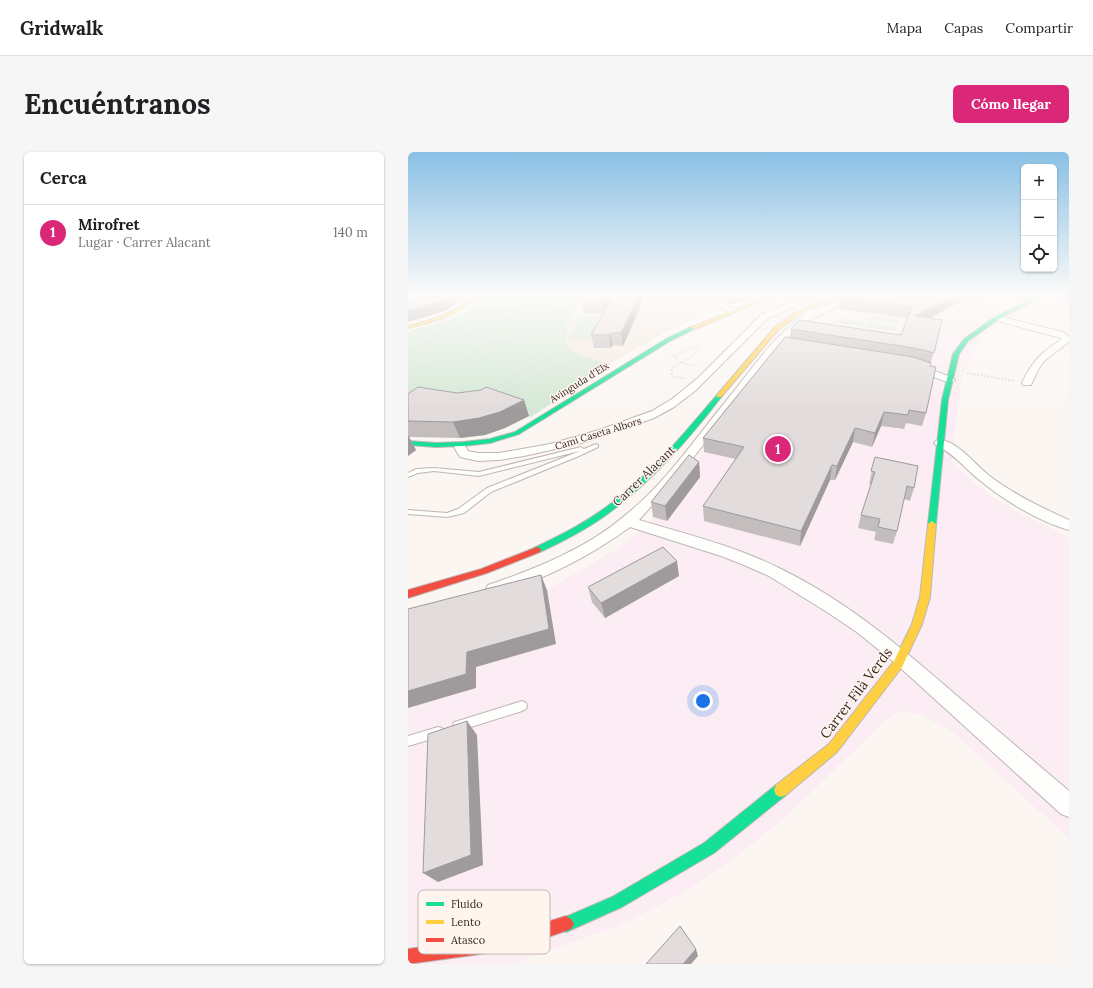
<!DOCTYPE html>
<html lang="es">
<head>
<meta charset="utf-8">
<style>
	:root { --surface:#fff; --page:#f6f6f6; --text:#202124; --muted:#757577; --line:#e0e0e0; --accent:#db2777 }
	body { margin:0; font-family:Lora,serif; background:var(--page); color:var(--text) }
	.controls { position:absolute; right:12px; top:12px; display:grid; overflow:hidden; border-radius:6px; box-shadow:0 1px 3px #0004 }
	.controls button { width:36px; height:36px; display:grid; place-items:center; padding:0; border:0; border-bottom:1px solid var(--line); background:var(--surface); color:var(--text); font:20px sans-serif }
	.you { position:absolute; left:295px; top:549px; width:14px; height:14px; margin:-10px; border:3px solid #fff; border-radius:50%; background:#1a73e8; box-shadow:0 0 0 6px #1a73e833 }
	.badge { display:grid; place-items:center; width:26px; height:26px; border-radius:50%; background:var(--accent); color:#fff; font-size:13px; font-weight:700 }
	.pin { position:absolute; translate:-50% -50%; border:2px solid #fff; box-shadow:0 1px 4px #0006 }
	.list { margin:0; padding:0; list-style:none }
	h2 { display:flex; justify-content:space-between; align-items:center; height:52px; margin:0; padding:0 16px; font-size:17px }
	h2 small { font-size:13px; font-weight:400; color:var(--muted) }
	.list li { display:grid; grid-template-columns:26px 1fr auto; gap:12px; align-items:center; box-sizing:border-box; height:56px; padding:0 16px; border-top:1px solid var(--line) }
	.list b { display:block; font-size:15px; white-space:nowrap }
	.list p { margin:0; font-size:13px; white-space:nowrap; color:var(--muted) }
	.list em { font-size:13px; font-style:normal; color:var(--muted) }
	.icon { flex:none; width:22px; height:22px; fill:none; stroke:currentColor; stroke-width:2; stroke-linecap:round; stroke-linejoin:round }
	.map { position:relative; flex:none; width:661px; height:812px; overflow:hidden; border-radius:6px }
	header { display:flex; align-items:center; gap:24px; box-sizing:border-box; height:56px; padding:0 20px; background:var(--surface); border-bottom:1px solid var(--line) }
	header strong { font-size:19px }
	nav { display:flex; gap:22px; margin-inline-start:auto; font-size:14px }
	.intro { display:flex; align-items:center; justify-content:space-between; box-sizing:border-box; height:96px; padding:0 24px }
	h1 { margin:0; font-size:28px }
	.button { padding:10px 18px; border-radius:6px; background:var(--accent); color:#fff; font-size:14px; font-weight:700 }
	main { display:flex; gap:24px; padding:0 24px }
	aside { flex:1; background:var(--surface); border-radius:6px; box-shadow:0 1px 3px #0004 }
	.map>svg:first-child { display:block }
</style>
</head>
<body>
<header>
<strong>Gridwalk</strong>
<nav><a>Mapa</a><a>Capas</a><a>Compartir</a></nav>
</header>
<div class="intro"><h1>Encuéntranos</h1><a class="button">Cómo llegar</a></div>
<main>
<aside>
<h2>Cerca<small></small></h2>
<ul class="list">
<li><span class="badge">1</span><div><b>Mirofret</b><p>Lugar · Carrer Alacant</p></div><em>140 m</em></li>
</ul>
</aside>
<div class="map">
<svg width="661" height="812" viewBox="0 0 661 812">
	<rect width="100%" height="100%" fill="#fbf6f2"/>
	<path fill="#fbedf3" d="M 299,144 L 661,144 L 661,159 L 627,155 L 589,175 L 573,187 L 564,199 L 554,228 L 548,266 L 544,311 L 579,341 L 605,358 L 661,385 L 661,686 L 542,578 L 511,562 L 498,559 L 490,560 L 474,571 L 378,665 L 333,701 L 287,733 L 246,756 L 209,774 L 105,812 L 0,812 L 0,475 L 139,438 L 209,397 L 223,387 L 245,365 L 377,196 L 321,152 Z"/>
	<path fill="#f4e8df" d="M 186,144 L 275,144 L 309,155 L 309,157 L 253,182 L 202,212 L 169,203 L 171,202 L 165,200 L 157,189 L 160,176 L 157,176 L 162,166 L 160,165 L 173,147 Z"/>
	<path fill="#d4e8d5" d="M 77,144 L 186,144 L 173,147 L 160,165 L 163,165 L 157,176 L 160,176 L 157,189 L 165,200 L 171,202 L 170,203 L 202,212 L 123,265 L 84,250 L 0,264 L 0,179 C 26,171 59,166 77,144 Z
		M 208,144 L 258,144 L 256,150 L 205,149 Z
		M 173,164 L 202,164 L 190,187 L 159,187 Z
		M 465,164 L 492,168 L 490,172 L 462,169 Z
		M 431,166 L 458,170 L 455,174 L 428,171 Z
		M 461,170 L 489,174 L 487,179 L 459,175 Z"/>
	<g fill="none" stroke-linecap="round" stroke-linejoin="round">
		<g stroke="#bdb7b3" stroke-width="2">
			<path id="lane" d="M 188,292 L 190,293 L 190,295 L 171,304 L 83,340 L 56,361 L 39,365 L 0,362 L 0,358 L 39,361 L 50,357 L 79,336 L 172,299 L 71,324 L 26,319 L 10,321 L 0,325 L 0,321 L 8,317 L 26,316 L 71,320 L 173,295 L 176,297 Z
				M 114,549 L 118,551 L 119,554 L 118,557 L 114,559 L 50,579 L 46,578 L 45,574 L 46,570 L 50,569 Z
				M 30,575 L 34,576 L 35,580 L 34,584 L 0,594 L 0,584 Z"/>
		</g>
		<g stroke="#bdb7b3" stroke-width="2">
			<path id="street" d="M 286,144 L 296,144 L 329,158 L 325,160 L 322,160 Z
				M 398,144 L 420,144 L 431,148 L 441,144 L 450,144 L 428,156 L 404,166 L 378,187 L 274,320 L 231,368 C 278,382 327,394 371,416 C 437,448 493,495 548,543 C 586,575 623,607 661,639 L 661,665 L 653,662 L 487,511 L 450,481 L 422,462 L 361,424 L 336,413 L 313,404 L 222,375 C 181,405 135,428 86,443 L 80,441 L 78,437 L 80,433 C 130,416 180,396 220,361 C 258,330 287,287 318,249 C 342,220 366,182 398,162 L 390,160 L 386,155 L 360,166 L 287,239 L 266,255 L 246,266 L 174,291 L 116,304 L 91,308 L 70,309 L 52,305 L 46,295 L 48,292 L 56,292 L 60,299 L 70,301 L 91,301 L 142,292 L 191,278 L 244,259 L 264,247 L 291,225 L 354,162 ZM 407,147 L 418,148 L 426,151 L 407,158 L 396,157 L 392,153 L 398,148 Z
				M 546,144 L 558,144 L 569,148 L 565,150 Z
				M 586,164 L 589,164 L 655,180 L 661,185 L 661,190 L 637,208 L 631,216 L 623,233 L 615,233 L 614,231 C 623,211 634,199 653,188 L 653,186 L 586,168 Z
				M 508,212 L 545,226 L 547,228 L 542,231 L 539,230 L 505,217 L 503,215 Z
				M 532,287 C 554,293 566,312 583,325 C 607,343 634,356 661,368 L 661,378 C 632,370 597,349 574,330 C 558,318 547,302 528,293 L 526,291 L 528,289 Z"/>
		</g>
		<g stroke="#bdb7b3" stroke-width="2">
			<path id="fast" d="M 629,144 L 634,144 L 591,167 L 560,189 L 551,202 L 540,248 L 528,372 L 527,374 L 521,374 L 520,372 L 534,248 L 545,202 L 556,187 L 587,165 Z
				M 283,175 L 288,176 L 262,189 L 111,282 L 82,291 L 55,294 L 28,295 L 0,293 L 0,289 L 28,291 L 55,290 L 82,287 L 107,280 L 258,187 Z
				M 309,243 L 314,244 C 284,283 250,323 211,353 C 187,373 160,387 132,400 L 126,400 L 125,398 L 126,396 C 153,383 181,369 205,350 C 245,320 277,280 309,243 Z
				M 373,631 L 378,633 L 380,638 L 378,643 L 306,701 L 214,755 L 158,780 L 153,777 L 150,772 L 153,767 L 204,745 L 296,691 L 368,633 Z"/>
		</g>
		<g stroke="#bdb7b3" stroke-width="2">
			<path id="slow" d="M 64,144 L 68,144 C 51,164 25,170 0,176 L 0,174 C 24,168 46,162 64,144 Z
				M 361,144 L 366,144 L 287,177 L 282,176 Z
				M 425,144 L 430,144 L 393,161 L 371,177 L 313,245 L 309,245 L 309,243 L 367,175 L 389,159 Z
				M 524,369 L 528,372 L 522,445 L 514,472 L 494,515 L 429,600 L 378,643 L 373,645 L 368,643 L 366,638 L 368,633 L 421,592 L 486,509 L 504,472 L 512,445 L 520,372 Z"/>
		</g>
		<g stroke="#bdb7b3" stroke-width="2">
			<path id="jam" d="M 129,395 L 132,396 L 133,398 L 132,400 L 79,421 L 0,446 L 0,438 L 73,417 Z
				M 158,764 L 163,767 L 166,772 L 163,777 L 126,790 L 80,801 L 0,812 L 0,797 L 80,785 L 126,774 Z"/>
		</g>
		<path stroke="#dad7d6" stroke-width="1.5" stroke-dasharray="1 1.5" stroke-linecap="butt" d="M 95,152 L 165,154
			M 75,154 L 84,144
			M 44,188 L 70,180
			M 83,192 L 113,188
			M 0,198 L 36,186 L 30,182 C 57,174 82,166 101,144
			M 104,201 L 150,144
			M 0,202 L 44,188 L 36,186
			M 265,203 L 273,211 L 291,214
			M 262,205 L 285,196 L 292,196 L 284,204 L 265,215 L 264,219
			M 56,209 L 86,189 L 70,180 C 91,172 111,162 126,144
			M 0,217 L 104,201 L 169,219
			M 118,219 L 148,203 L 158,178 L 150,177 L 165,154
			M 136,219 L 146,214"/>
		<path stroke="#dad7d6" stroke-width="2" stroke-dasharray="1.5 2" stroke-linecap="butt" d="M 165,218 L 178,222
			M 264,218 L 263,221 L 265,225 L 276,226
			M 559,221 L 607,229
			M 0,238 L 7,239
			M 84,238 L 120,218
			M 92,242 L 138,218"/>
		<use href="#lane" fill="#fefefd" fill-rule="evenodd"/>
		<use href="#street" fill="#fefefd" fill-rule="evenodd"/>
		<use href="#fast" fill="#16e098" fill-rule="evenodd"/>
		<use href="#slow" fill="#ffcf43" fill-rule="evenodd"/>
		<use href="#jam" fill="#f24e42" fill-rule="evenodd"/>
	</g>
	<path fill="#c3bdbe" d="M 177,144 L 203,144 L 204,146 L 234,151 L 215,194 L 205,193 L 203,196 L 186,196 L 183,183 L 196,161 L 176,161 L 174,149 Z
		M 299,144 L 347,144 L 321,152 Z
		M 581,144 L 596,144 L 591,146 Z
		M 655,144 L 661,144 L 661,151 L 653,149 Z
		M 432,145 L 555,148 L 522,166 L 534,168 L 522,214 L 518,261 L 514,274 L 498,271 L 496,277 L 473,274 L 464,295 L 445,290 L 427,328 L 422,328 L 392,394 L 296,369 L 295,354 L 328,307 L 296,300 L 295,286 L 382,186 L 383,177 L 493,183 L 499,166 L 431,157 Z
		M 49,241 L 116,248 L 121,264 L 97,276 L 77,283 L 52,286 L 1,285 L 8,298 L 0,304 L 0,242 Z
		M 467,305 L 506,336 L 502,349 L 496,347 L 489,379 L 485,392 L 466,388 L 468,380 L 450,376 L 453,363 L 463,332 L 461,332 Z
		M 291,310 L 292,325 L 259,369 L 245,365 L 243,350 Z
		M 271,424 L 197,466 L 184,450 L 180,435 Z"/>
	<path fill="#9f9a9b" d="M 0,144 L 3,158 L 41,144 L 56,144 L 56,146 L 41,157 L 24,163 L 0,170 Z
		M 198,144 L 203,144 L 204,147 L 196,161 L 194,149 Z
		M 231,144 L 233,144 L 234,151 L 215,194 L 213,181 Z
		M 321,144 L 347,144 L 321,152 Z
		M 546,144 L 556,144 L 555,148 L 504,176 L 507,164 Z
		M 202,181 L 205,193 L 203,196 L 201,183 Z
		M 116,248 L 121,264 L 97,276 L 77,283 L 52,286 L 45,270 Z
		M 476,260 L 473,274 L 464,295 L 467,281 Z
		M 447,276 L 445,290 L 427,328 L 429,314 Z
		M 0,283 L 8,298 L 0,304 Z
		M 291,310 L 292,325 L 259,369 L 257,354 Z
		M 424,313 L 422,328 L 392,394 L 393,379 Z
		M 269,409 L 271,424 L 197,466 L 193,451 Z
		M 133,423 L 139,438 L 148,492 L 68,515 L 68,536 L 0,556 L 0,539 L 59,500 Z
		M 59,569 L 69,583 L 75,713 L 30,730 L 15,721 Z
		M 288,797 L 290,804 L 283,812 L 275,812 Z"/>
	<path fill="#e3dcdd" stroke="#9f9a9b" d="M 14,144 L 41,144 L 37,147 L 20,153 L 0,159 L 0,151 Z
		M 177,144 L 198,144 L 194,149 L 174,149 Z
		M 205,144 L 231,144 L 213,181 L 202,181 L 201,183 L 183,183 Z
		M 435,144 L 546,144 L 507,164 L 534,168 L 526,201 L 506,196 L 383,177 L 391,168 L 493,183 L 504,155 L 432,145 Z
		M 377,185 L 505,205 L 523,211 L 522,214 L 528,215 L 518,261 L 501,258 L 500,263 L 476,260 L 467,281 L 447,276 L 429,314 L 424,313 L 393,379 L 295,354 L 336,295 L 295,286 Z
		M 10,235 L 49,241 L 73,238 L 78,235 L 116,248 L 92,260 L 71,266 L 45,270 L 0,269 L 0,242 Z
		M 281,303 L 291,310 L 257,354 L 243,350 Z
		M 467,305 L 510,314 L 506,336 L 499,334 L 489,379 L 470,375 L 472,367 L 453,363 L 467,320 L 463,319 Z
		M 255,395 L 269,409 L 193,451 L 180,435 Z
		M 133,423 L 141,477 L 59,500 L 58,522 L 0,539 L 0,457 Z
		M 59,569 L 63,703 L 15,721 L 20,582 Z
		M 272,774 L 288,797 L 275,812 L 238,812 Z"/>
	<linearGradient id="sky" x2="0" y2="1"><stop stop-color="#89c0e5"/><stop offset="0.56" stop-color="#fdfbf9"/><stop offset="1" stop-color="#fdfbf9" stop-opacity="0"/></linearGradient>
	<rect width="661" height="257" fill="url(#sky)"/>
	<g text-anchor="middle" stroke-width="3" stroke-linejoin="round" paint-order="stroke">
		<g font-size="10" fill="#362d26" stroke="#fff5ee">
			<text transform="translate(171 230) rotate(-32)" y="4">Avinguda d'Elx</text>
			<text transform="translate(190 281) rotate(-17)" y="4">Camí Caseta Albors</text>
		</g>
		<g font-size="12" fill="#362d26" stroke="#fff5ee">
			<text transform="translate(236 324) rotate(-44)" y="4">Carrer Alacant</text>
		</g>
		<g font-size="14" fill="#362d26" stroke="#fff5ee">
			<text transform="translate(448 541) rotate(-53)" y="5">Carrer Filà Verds</text>
		</g>
	</g>
	<rect x="10" y="738" width="132" height="64" rx="6" fill="#fff5ee" stroke="#c3b9b2" stroke-width="1"/>
	<rect x="18" y="750" width="18" height="4" fill="#16e098"/>
	<rect x="18" y="768" width="18" height="4" fill="#ffcf43"/>
	<rect x="18" y="786" width="18" height="4" fill="#f24e42"/>
	<g font-size="11" fill="#362d26">
		<text x="43" y="756">Fluido</text>
		<text x="43" y="774">Lento</text>
		<text x="43" y="792">Atasco</text>
	</g>
</svg>
<div class="controls">
<button>+</button>
<button>−</button>
<button><svg class="icon" aria-label="locate" viewBox="0 0 24 24"><circle cx="12" cy="12" r="6"/><path d="M12 2v4M12 18v4M2 12h4M18 12h4"/></svg></button>
</div>
<div class="you"></div>
<div class="pin badge" style="left:370px;top:297px">1</div>
</div>
</main>
</body>
</html>
